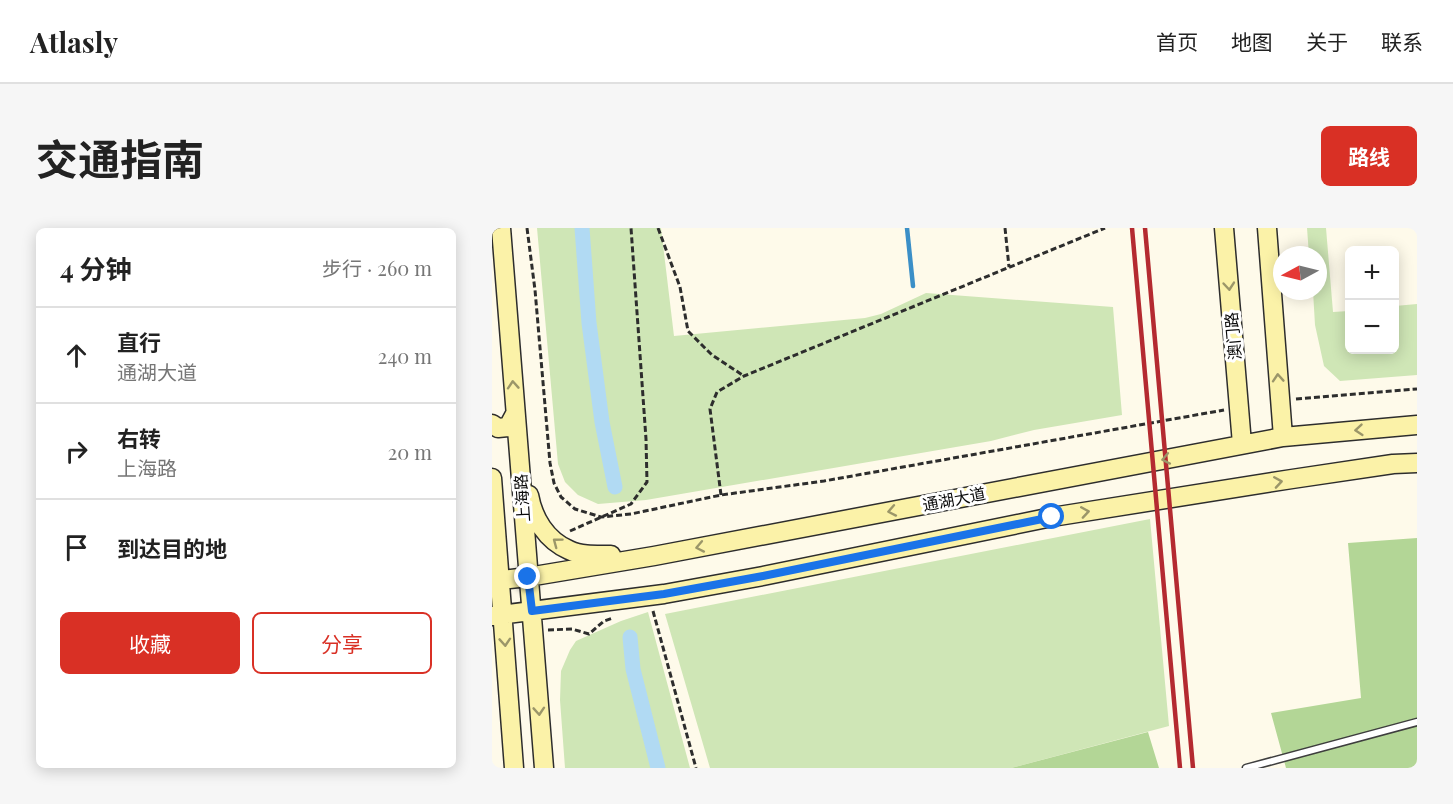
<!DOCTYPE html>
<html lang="zh">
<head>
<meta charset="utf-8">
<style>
	:root { --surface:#fff; --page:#f6f6f6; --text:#222; --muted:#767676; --line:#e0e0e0; --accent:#d93025 }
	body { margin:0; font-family:"Playfair Display","Noto Sans SC",serif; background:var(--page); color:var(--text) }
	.controls { position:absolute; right:18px; top:18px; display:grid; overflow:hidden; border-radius:9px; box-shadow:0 3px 15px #0003 }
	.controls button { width:54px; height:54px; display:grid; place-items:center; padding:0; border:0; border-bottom:2px solid var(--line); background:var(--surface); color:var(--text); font:30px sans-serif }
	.compass { position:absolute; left:781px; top:18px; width:54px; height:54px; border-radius:50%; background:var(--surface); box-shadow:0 3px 15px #0003; rotate:263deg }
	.stop { position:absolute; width:18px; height:18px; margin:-14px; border:4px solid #1a73e8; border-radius:50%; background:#fff }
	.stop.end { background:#1a73e8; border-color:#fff; box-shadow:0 2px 6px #0008 }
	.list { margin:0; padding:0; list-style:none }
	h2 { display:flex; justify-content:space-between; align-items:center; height:78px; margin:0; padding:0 24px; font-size:26px }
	h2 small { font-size:20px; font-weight:400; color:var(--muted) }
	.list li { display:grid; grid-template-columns:39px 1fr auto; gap:18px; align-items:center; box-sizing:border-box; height:96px; padding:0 24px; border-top:2px solid var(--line) }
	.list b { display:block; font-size:22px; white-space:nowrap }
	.list p { margin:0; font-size:20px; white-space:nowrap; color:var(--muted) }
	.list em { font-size:20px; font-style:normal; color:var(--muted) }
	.actions { display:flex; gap:12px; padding:18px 24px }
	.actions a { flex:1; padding:14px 0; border:2px solid var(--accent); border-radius:9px; text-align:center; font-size:21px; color:var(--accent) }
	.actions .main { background:var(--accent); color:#fff }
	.icon { flex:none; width:33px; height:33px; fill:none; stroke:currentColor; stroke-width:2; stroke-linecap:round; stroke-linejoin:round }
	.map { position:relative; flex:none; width:925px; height:540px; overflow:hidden; border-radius:9px }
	header { display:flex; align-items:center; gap:36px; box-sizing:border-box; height:84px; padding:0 30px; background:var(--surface); border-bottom:2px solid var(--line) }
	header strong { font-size:28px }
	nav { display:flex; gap:33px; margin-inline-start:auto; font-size:21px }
	.intro { display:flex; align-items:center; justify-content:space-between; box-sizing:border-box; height:144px; padding:0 36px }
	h1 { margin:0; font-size:42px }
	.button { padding:15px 27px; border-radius:9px; background:var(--accent); color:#fff; font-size:21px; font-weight:700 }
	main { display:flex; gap:36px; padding:0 36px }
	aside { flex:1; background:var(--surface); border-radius:9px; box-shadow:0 3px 15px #0003 }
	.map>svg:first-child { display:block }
</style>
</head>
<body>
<header>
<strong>Atlasly</strong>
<nav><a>首页</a><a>地图</a><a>关于</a><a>联系</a></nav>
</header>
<div class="intro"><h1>交通指南</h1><a class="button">路线</a></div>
<main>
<aside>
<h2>4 分钟<small>步行 · 260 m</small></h2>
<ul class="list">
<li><svg class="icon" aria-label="ahead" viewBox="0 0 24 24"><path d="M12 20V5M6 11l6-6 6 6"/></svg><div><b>直行</b><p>通湖大道</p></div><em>240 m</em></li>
<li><svg class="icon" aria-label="right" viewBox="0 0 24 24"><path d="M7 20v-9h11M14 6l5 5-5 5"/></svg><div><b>右转</b><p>上海路</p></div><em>20 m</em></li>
<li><svg class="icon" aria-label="arrive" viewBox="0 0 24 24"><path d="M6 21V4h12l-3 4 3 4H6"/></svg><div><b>到达目的地</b></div></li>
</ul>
<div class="actions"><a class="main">收藏</a><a>分享</a></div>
</aside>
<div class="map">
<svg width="925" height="540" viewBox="0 0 925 540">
	<rect width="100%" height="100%" fill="#fefaea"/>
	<path fill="#cfe6b6" d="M 45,0 L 169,0 L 182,108 L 373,90 L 389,86 L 434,65 L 621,79 L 630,187 L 542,202 L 499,213 L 154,272 L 106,276 L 86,267 L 73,254 L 66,236 Z
		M 815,0 L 834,0 L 841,84 L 857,83 L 858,122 L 902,122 L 903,78 L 925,76 L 925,147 L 848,153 L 832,138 L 823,97 L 821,63 L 826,63 L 826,27 L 817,27 Z
		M 658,291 L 677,498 L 519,540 L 218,540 L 173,386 Z
		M 156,384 L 198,540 L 73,540 L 68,472 L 69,443 L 78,422 L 84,413 L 129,393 Z"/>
	<path fill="#b3d696" d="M 925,310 L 925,540 L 794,540 L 779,485 L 869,470 L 856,315 Z
		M 656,504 L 667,540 L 519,540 Z"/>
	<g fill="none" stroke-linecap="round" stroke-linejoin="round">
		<path stroke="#3b8fc7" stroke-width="4.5" d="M 415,0 L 421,58"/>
		<path stroke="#b1daf3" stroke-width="15" d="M 90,0 L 97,95 L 110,194 L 123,259
			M 138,409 L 141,441 L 166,540"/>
		<g stroke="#3e3e3e" stroke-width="9">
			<path id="lane" d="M 754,540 L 925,494"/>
		</g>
		<g stroke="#2d2d2d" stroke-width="21">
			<path id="secondary" d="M 9,0 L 52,540
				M 732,0 L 750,216
				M 775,0 L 791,209
				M 0,196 L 6,200 L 16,199 L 23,186
				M 0,250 L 22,540
				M 37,267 C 41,290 54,312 77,322 C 89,328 105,327 119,327
				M 0,353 L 36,349 L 162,328 L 791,209 L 925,197
				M 0,388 L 172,366 L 271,348 L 560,289 L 800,251 L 901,236 L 925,235"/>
		</g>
		<path stroke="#2d2d2d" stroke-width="3" stroke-dasharray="6 3" stroke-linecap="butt" d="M 35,0 L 43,62 L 58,235 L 62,255 L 69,269 L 83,281 L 109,289 L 139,286 L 229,267 L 332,253 L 732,182
			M 166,0 L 188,59 L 196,103 L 220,127 L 252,148
			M 513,0 L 517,39
			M 804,171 L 925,161
			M 229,267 L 218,181 L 225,164 L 252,148 L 613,0
			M 78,303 L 139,276 L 155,254 L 154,211 L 139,0
			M 161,383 L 204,540
			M 56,402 L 80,401 L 97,406 L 112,393 L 121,390"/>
		<use href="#lane" stroke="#fff" stroke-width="6"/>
		<use href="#secondary" stroke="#fbf2a8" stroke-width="18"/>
		<path stroke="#b42a30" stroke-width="4.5" d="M 640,0 L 688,540
			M 653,0 L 701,540"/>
	</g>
	<defs><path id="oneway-chevron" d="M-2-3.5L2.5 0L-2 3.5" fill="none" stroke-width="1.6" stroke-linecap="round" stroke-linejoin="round" transform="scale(1.5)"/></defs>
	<g stroke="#9b9669">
		<use href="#oneway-chevron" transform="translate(737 58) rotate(85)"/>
		<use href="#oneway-chevron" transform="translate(786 150) rotate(-94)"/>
		<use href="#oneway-chevron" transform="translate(21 157) rotate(-94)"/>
		<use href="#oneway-chevron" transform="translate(867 202) rotate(175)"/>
		<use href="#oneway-chevron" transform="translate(674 231) rotate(169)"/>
		<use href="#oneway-chevron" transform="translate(786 254) rotate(-9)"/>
		<use href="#oneway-chevron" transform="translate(400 283) rotate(169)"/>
		<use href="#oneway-chevron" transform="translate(593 284) rotate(-9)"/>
		<use href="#oneway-chevron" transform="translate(65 314) rotate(-143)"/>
		<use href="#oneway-chevron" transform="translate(208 319) rotate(169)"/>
		<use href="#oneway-chevron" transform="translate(13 414) rotate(86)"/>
		<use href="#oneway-chevron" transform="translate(47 483) rotate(86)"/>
	</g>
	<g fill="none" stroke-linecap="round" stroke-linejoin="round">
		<path stroke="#1a73e8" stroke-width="8" d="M 36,349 L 40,383 L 172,366 L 271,348 L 560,289"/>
	</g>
	<g text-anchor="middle" stroke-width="6" stroke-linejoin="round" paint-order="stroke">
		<g font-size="16" fill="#0b0b0b" stroke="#fff">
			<text transform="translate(741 108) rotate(-95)" y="6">澳门路</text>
			<text transform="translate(30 270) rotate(-94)" y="6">上海路</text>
			<text transform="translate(462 271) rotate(-11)" y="6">通湖大道</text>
		</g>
	</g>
</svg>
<div class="controls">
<button>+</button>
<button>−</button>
</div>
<svg class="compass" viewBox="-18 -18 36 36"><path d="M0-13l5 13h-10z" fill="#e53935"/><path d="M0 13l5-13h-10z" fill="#767676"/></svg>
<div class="stop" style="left:560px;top:289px"></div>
<div class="stop end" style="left:36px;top:349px"></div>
</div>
</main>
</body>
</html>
